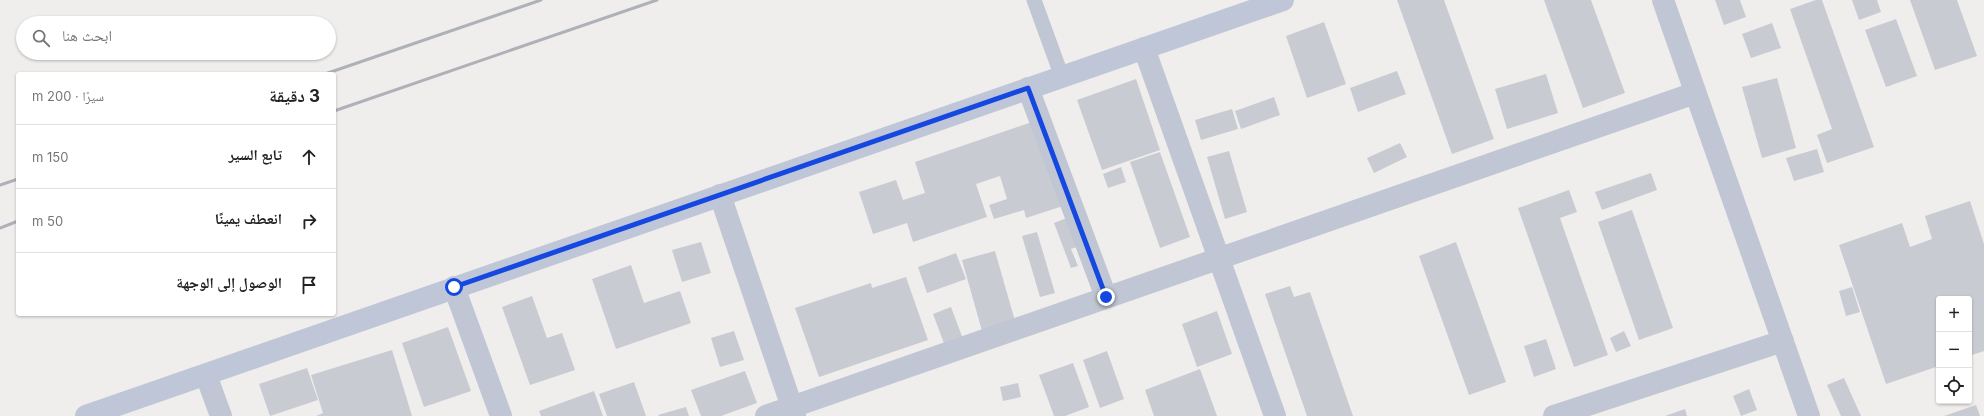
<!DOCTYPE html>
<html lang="ar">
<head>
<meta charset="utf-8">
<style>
	:root { --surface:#fff; --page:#f6f6f6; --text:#222; --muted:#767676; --line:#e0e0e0 }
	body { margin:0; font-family:Inter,"Noto Naskh Arabic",sans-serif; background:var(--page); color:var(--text); direction:rtl }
	.controls { position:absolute; right:12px; bottom:12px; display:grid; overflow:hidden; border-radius:4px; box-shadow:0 1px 3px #0004 }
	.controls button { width:36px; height:36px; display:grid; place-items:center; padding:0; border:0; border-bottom:1px solid var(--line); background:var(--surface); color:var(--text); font:20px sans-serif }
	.stop { position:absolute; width:12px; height:12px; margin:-9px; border:3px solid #1548e1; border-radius:50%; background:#fff }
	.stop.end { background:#1548e1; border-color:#fff; box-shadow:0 1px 4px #0008 }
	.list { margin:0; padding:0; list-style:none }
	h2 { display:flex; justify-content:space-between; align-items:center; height:52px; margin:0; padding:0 16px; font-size:17px }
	h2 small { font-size:13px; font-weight:400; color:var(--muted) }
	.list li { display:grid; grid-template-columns:26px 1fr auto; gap:12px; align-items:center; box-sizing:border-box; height:64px; padding:0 16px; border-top:1px solid var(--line) }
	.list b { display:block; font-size:15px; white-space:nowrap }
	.list em { font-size:13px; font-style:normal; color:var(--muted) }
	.icon { flex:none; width:22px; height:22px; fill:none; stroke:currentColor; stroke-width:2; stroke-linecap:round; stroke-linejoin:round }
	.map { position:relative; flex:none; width:1984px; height:416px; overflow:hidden; direction:ltr }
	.search { position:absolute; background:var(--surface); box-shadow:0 1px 3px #0004; left:16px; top:16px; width:320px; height:44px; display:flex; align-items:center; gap:10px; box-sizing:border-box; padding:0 14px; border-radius:22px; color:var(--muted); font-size:15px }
	.panel { position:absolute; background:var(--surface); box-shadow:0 1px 3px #0004; left:16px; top:72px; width:320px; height:244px; border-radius:4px; direction:rtl }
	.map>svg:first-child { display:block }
</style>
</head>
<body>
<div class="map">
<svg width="1984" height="416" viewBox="0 0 1984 416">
	<rect width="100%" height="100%" fill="#f0eded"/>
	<path fill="#c9cbd3" d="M 1397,0 L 1444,0 L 1494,139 L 1452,154 Z
		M 1544,0 L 1591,0 L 1625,93 L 1583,108 Z
		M 1715,0 L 1740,0 L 1746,17 L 1724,25 Z
		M 1816,0 L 1822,0 L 1874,147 L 1827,163 L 1817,135 L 1832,129 L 1790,9 Z
		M 1852,0 L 1877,0 L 1881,12 L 1859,20 Z
		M 1910,0 L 1957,0 L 1977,56 L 1935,70 Z
		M 1896,19 L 1917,76 L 1886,87 L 1865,30 Z
		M 1324,22 L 1346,84 L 1307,98 L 1286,36 Z
		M 1772,23 L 1781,48 L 1751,58 L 1742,34 Z
		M 1397,71 L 1406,94 L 1358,112 L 1350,88 Z
		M 1546,74 L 1558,113 L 1507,129 L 1495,89 Z
		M 1777,78 L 1796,148 L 1762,158 L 1742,87 Z
		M 1136,79 L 1160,150 L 1102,170 L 1077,100 Z
		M 1274,97 L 1280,115 L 1241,129 L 1235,111 Z
		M 1232,109 L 1238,129 L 1201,140 L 1195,120 Z
		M 1038,120 L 1066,205 L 1026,218 L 1024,210 L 994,219 L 989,205 L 1007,199 L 1000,176 L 976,184 L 987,217 L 913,242 L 907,223 L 873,234 L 859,192 L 896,180 L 903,200 L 925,193 L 915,162 Z
		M 1400,143 L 1407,157 L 1374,173 L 1367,158 Z
		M 1817,149 L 1824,172 L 1794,181 L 1786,158 Z
		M 1229,151 L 1247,212 L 1225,219 L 1207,157 Z
		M 1160,152 L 1190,237 L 1160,248 L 1130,162 Z
		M 1121,167 L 1126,182 L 1108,188 L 1103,174 Z
		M 1651,173 L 1657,190 L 1602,210 L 1595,192 Z
		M 1569,190 L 1577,212 L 1560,218 L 1608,355 L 1574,367 L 1518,208 Z
		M 1970,201 L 1984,244 L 1984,351 L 1969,356 L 1969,299 L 1939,299 L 1939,366 L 1886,384 L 1839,245 L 1902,223 L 1910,247 L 1932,239 L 1925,216 Z
		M 1632,210 L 1673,328 L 1639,340 L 1598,222 Z
		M 1074,215 L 1085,244 L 1071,249 L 1078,266 L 1071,268 L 1054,223 Z
		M 1037,232 L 1055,293 L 1040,297 L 1022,236 Z
		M 701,242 L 711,273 L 682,282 L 672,250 Z
		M 1456,242 L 1506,382 L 1469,395 L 1419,256 Z
		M 995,251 L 1015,321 L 982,331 L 962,260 Z
		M 956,253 L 966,279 L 927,293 L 918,267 Z
		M 631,265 L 644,303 L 680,291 L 691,323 L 616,349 L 592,279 Z
		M 906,277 L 928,340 L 819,377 L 795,308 L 871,283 L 872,288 Z
		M 1290,286 L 1294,297 L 1310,292 L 1353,416 L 1307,416 L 1265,294 Z
		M 1852,287 L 1860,312 L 1846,316 L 1839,291 Z
		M 532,296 L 547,338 L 562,333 L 575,370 L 530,385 L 502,307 Z
		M 951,307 L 963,339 L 945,346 L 933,314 Z
		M 1217,311 L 1232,354 L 1197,367 L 1182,324 Z
		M 448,327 L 471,391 L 424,407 L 402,343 Z
		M 734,331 L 744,360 L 720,367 L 711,338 Z
		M 1624,331 L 1631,346 L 1616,352 L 1610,338 Z
		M 1546,339 L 1556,369 L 1534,377 L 1524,346 Z
		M 392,350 L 412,416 L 316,416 L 323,413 L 311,375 Z
		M 1107,351 L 1124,399 L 1100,408 L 1083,360 Z
		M 1073,363 L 1089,407 L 1065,416 L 1054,416 L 1039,375 Z
		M 307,368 L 318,400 L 270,416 L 259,384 Z
		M 1200,369 L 1217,416 L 1154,416 L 1145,390 Z
		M 745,371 L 757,403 L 721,416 L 701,416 L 691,390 Z
		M 1844,378 L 1861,416 L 1841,416 L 1827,385 Z
		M 634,382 L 646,416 L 607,416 L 599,394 Z
		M 1018,383 L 1021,397 L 1003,401 L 1000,387 Z
		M 1749,389 L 1757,410 L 1741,416 L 1733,396 Z
		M 594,391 L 603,416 L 541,416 L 539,411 Z
		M 1976,405 L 1980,416 L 1944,416 Z
		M 686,407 L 689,416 L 659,416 L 658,415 Z
		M 1685,409 L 1687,416 L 1665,416 Z"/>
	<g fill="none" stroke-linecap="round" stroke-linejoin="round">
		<path stroke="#c0c6d3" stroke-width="15" d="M 1034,0 L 1062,77"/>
		<path stroke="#c0c6d3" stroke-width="22" d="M 1663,0 L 1809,416
			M 1144,48 L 1275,416
			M 1028,88 L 1106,297
			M 720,195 L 795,416
			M 454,287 L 501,416
			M 206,375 L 221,416
			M 766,416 L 1695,93
			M 1554,416 L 1783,341"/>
		<path stroke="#bfc6d7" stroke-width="22" d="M 86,416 L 1283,0"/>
		<path stroke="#afb1b8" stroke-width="3" d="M 325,74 L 541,0
			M 334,111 L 657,0
			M 0,185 L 18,179
			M 0,228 L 18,221"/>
	</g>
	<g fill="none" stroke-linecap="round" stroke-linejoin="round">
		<path stroke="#1548e1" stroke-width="5" d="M 454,287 L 1028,88 L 1106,297"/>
	</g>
</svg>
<div class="controls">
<button>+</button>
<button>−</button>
<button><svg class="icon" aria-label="locate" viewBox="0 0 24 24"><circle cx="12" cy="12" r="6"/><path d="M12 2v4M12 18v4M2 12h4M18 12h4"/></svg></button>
</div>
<div class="stop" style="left:454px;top:287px"></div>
<div class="stop end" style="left:1106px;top:297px"></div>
<div class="search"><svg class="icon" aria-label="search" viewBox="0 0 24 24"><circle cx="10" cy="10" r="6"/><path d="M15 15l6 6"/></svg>ابحث هنا</div>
<section class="panel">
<h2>3 دقيقة<small>سيرًا · 200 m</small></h2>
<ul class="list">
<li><svg class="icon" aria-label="ahead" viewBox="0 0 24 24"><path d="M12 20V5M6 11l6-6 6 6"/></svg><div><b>تابع السير</b></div><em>150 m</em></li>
<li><svg class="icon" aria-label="right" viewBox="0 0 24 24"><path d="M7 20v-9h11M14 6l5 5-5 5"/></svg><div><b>انعطف يمينًا</b></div><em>50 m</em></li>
<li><svg class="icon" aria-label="arrive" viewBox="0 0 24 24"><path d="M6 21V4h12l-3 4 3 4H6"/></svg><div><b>الوصول إلى الوجهة</b></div></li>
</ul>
</section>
</div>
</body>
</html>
